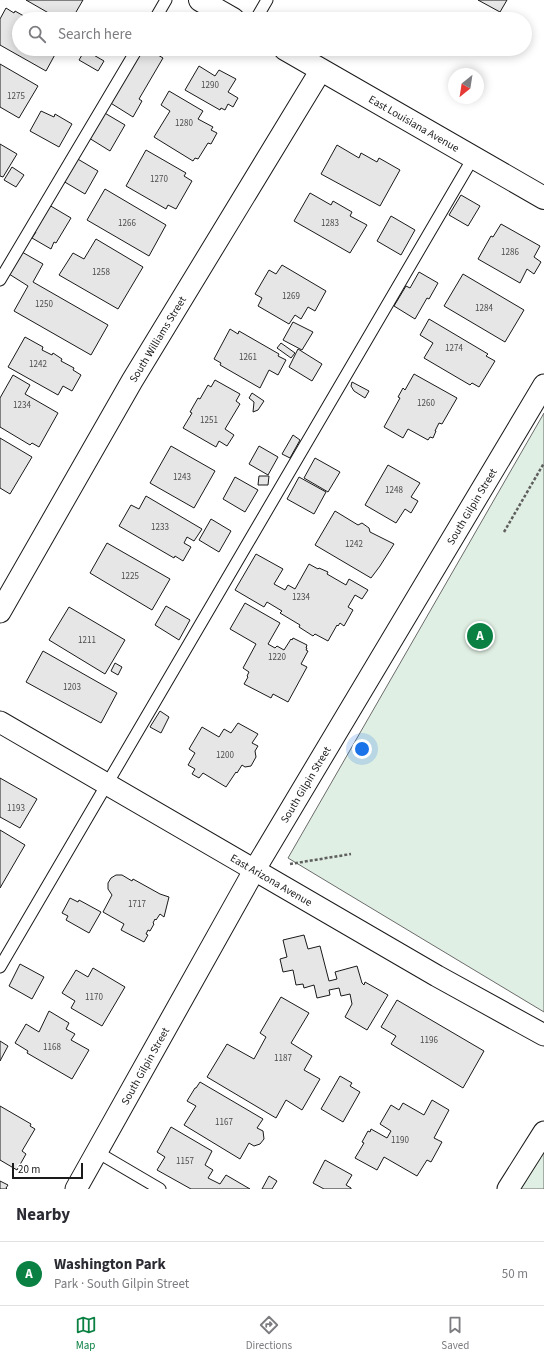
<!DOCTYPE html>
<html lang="en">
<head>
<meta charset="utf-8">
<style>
	:root { --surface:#fff; --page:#f7f7f7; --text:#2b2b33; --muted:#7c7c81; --line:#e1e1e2; --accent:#0b8043 }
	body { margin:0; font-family:"Source Sans 3",sans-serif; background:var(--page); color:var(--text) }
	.compass { position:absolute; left:448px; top:68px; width:36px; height:36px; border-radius:50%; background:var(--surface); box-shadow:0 2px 10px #0003; rotate:210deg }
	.scale { position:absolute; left:12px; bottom:10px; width:71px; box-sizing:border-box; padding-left:4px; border:2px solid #1a1a1a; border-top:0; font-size:11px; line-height:14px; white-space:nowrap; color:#1a1a1a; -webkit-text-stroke:3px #fff; paint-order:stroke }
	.you { position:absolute; left:362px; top:749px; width:14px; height:14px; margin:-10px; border:3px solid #fff; border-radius:50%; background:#1a73e8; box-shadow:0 0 0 6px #1a73e833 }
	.badge { display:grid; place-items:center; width:26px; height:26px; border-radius:50%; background:var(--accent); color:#fff; font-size:13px; font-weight:700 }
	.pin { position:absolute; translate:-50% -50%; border:2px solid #fff; box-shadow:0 1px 4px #0006 }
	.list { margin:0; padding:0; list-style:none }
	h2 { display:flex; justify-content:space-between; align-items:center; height:52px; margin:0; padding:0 16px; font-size:17px }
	h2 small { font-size:13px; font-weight:400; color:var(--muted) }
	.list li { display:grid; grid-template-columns:26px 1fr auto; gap:12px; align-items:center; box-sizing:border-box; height:64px; padding:0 16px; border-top:1px solid var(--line) }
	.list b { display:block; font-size:15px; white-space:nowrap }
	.list p { margin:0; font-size:13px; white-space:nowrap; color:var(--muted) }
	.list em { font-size:13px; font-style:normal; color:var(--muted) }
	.icon { flex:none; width:22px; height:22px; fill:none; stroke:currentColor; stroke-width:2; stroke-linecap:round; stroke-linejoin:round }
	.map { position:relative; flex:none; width:544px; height:1189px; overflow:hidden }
	.search { position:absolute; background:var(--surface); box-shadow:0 2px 10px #0003; left:12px; right:12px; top:12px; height:44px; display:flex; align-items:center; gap:10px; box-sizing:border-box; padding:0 14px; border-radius:22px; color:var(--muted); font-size:15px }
	.sheet { height:116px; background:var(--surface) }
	nav { display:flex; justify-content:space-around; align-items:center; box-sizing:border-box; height:56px; border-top:1px solid var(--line); background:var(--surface); font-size:11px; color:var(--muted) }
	nav a { display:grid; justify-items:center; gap:2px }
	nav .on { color:var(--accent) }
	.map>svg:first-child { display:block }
</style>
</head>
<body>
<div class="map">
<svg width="544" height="1189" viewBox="0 0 544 1189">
	<rect width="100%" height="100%" fill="#fff"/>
	<path fill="#e0efe3" stroke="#6a6a6a" d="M 544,413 L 544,1012 L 288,858 Z
		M 544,1132 L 544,1189 L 511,1189 Z"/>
	<path fill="#e6e6e6" stroke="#1a1a1a" d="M 26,0 L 83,0 L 72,19 L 59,19 Z
		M 478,0 L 507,0 L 500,12 Z
		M 6,8 L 14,13 L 15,11 L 29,19 L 19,19 L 19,49 L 58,49 L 46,71 L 0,45 L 0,19 Z
		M 141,49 L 148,49 L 163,58 L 139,99 L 142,101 L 133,117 L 109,102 Z
		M 85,50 L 104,61 L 98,71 L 79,60 Z
		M 0,64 L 38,86 L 19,118 L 0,107 Z
		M 199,66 L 215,76 L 219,70 L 236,79 L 228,92 L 238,98 L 233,107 L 228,104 L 225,110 L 221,108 L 220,110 L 185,90 Z
		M 169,91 L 203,111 L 198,119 L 213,127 L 211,130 L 217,133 L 211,144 L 208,143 L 198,159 L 195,158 L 193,161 L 154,137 L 170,111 L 161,105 Z
		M 41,111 L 54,117 L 55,114 L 72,124 L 59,147 L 30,131 Z
		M 103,112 L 125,125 L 110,151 L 89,138 Z
		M 0,144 L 17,154 L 3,177 L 0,176 Z
		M 337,145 L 359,158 L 361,153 L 377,162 L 379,158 L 400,170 L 380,206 L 321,174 Z
		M 146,150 L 186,173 L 184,176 L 192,181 L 176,209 L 168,205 L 166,209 L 126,186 Z
		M 76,158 L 98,171 L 85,194 L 63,181 Z
		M 12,167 L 24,175 L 16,187 L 4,180 Z
		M 105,189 L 166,225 L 149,256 L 87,220 Z
		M 310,193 L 331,205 L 333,201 L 352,212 L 350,216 L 367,225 L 350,253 L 294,221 Z
		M 461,195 L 480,206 L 468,226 L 449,215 Z
		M 49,205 L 71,218 L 56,243 L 54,242 L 51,249 L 32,238 L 36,232 L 34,231 Z
		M 391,216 L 415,230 L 401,255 L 377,241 Z
		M 501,224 L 540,246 L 534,257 L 541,262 L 534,274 L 527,269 L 520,283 L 478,259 L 491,236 L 493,237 Z
		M 96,239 L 143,267 L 118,309 L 59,275 L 73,253 L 84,259 Z
		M 22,252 L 43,264 L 33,282 L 108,325 L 91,355 L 14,311 L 28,286 L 9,274 Z
		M 282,265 L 326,291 L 315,311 L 308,307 L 301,319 L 295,315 L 289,324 L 258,306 L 262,298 L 255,294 L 269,270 L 276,274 Z
		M 419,272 L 438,283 L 429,299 L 427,298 L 415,319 L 394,306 L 406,286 L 410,288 Z
		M 463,274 L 524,310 L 505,342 L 444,306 Z
		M 429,319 L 488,354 L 486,356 L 495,361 L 479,387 L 472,383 L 470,385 L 424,358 L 433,343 L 420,335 Z
		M 293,322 L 313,332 L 302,350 L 283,340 Z
		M 230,329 L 238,334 L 239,331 L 279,354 L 278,356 L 286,360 L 278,375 L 269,370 L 260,388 L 220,365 L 221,363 L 214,359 Z
		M 25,337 L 43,347 L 42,350 L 52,355 L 53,353 L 62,359 L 61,361 L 74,368 L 73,370 L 81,375 L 72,391 L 63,386 L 58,395 L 8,367 Z
		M 281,343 L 295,353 L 291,358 L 277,348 Z
		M 298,349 L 322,364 L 312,381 L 289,367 Z
		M 414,374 L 457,398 L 442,424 L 439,423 L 435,431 L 436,431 L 433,438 L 430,437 L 428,440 L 408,429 L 403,438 L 384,427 L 400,398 L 398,397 L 403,388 L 405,390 Z
		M 13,375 L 30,385 L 25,394 L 58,413 L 39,447 L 32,443 L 30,445 L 0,427 L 0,398 Z
		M 215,380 L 240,394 L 236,401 L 240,404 L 225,429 L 234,435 L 227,446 L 219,441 L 216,447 L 183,428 L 192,413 L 190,412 L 198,398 L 200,399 L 208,385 L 211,387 Z
		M 352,382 L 369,391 L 365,398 L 354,391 L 351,386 Z
		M 252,393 L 264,401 L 258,410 L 253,412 L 254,402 L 249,398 Z
		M 293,435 L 300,440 L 290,458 L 282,454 Z
		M 0,438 L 32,457 L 10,494 L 0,488 Z
		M 171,446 L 215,471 L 194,508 L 150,483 Z
		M 259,446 L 278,457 L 268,475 L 249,464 Z
		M 315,458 L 340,472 L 328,492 L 304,478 Z
		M 388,465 L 420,483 L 411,497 L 418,501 L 411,513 L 405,509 L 396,523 L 365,505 Z
		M 259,476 L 269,476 L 268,485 L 258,485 Z
		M 235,477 L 258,490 L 245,512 L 223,499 Z
		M 299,477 L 326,492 L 314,514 L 287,499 Z
		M 146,496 L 202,529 L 194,541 L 187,537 L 184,543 L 191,547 L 183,561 L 175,556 L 174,558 L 119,526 L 131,505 L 139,509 Z
		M 335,511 L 358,525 L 362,523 L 369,528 L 370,532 L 394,544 L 380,566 L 371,578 L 315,545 Z
		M 211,519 L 231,531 L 219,552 L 199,540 Z
		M 107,543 L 170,579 L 152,610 L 90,573 Z
		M 256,554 L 283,569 L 274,584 L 285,590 L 288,585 L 295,589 L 309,564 L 318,569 L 319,568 L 328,572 L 327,574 L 346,585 L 349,579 L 368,590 L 362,599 L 355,595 L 348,607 L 353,610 L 344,626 L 340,623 L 338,626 L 337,625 L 328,641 L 315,634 L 313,636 L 299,627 L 300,625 L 280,613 L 282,611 L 267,602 L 264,607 L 235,590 Z
		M 245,603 L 280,623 L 268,644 L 275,648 L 277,646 L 284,650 L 291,639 L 292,640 L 293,638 L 307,645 L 306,648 L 307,648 L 306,650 L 308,651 L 301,664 L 307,667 L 288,702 L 273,694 L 271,698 L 244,684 L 248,677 L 247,676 L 249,672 L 243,668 L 256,644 L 230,629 Z
		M 166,606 L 190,620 L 179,640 L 155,625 Z
		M 69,607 L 125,640 L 105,674 L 49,640 Z
		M 43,651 L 117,693 L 101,723 L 26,682 Z
		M 115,663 L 122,667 L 118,675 L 111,671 Z
		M 160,711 L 169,717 L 161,733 L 150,727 Z
		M 238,723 L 258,734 L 252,743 L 258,746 L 255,751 L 256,757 L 251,766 L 245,767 L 242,765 L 237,773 L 236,772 L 226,787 L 203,773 L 199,778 L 192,774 L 195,769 L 188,765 L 195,753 L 189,749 L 202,727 L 219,737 L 224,729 L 231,733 Z
		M 0,778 L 37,799 L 20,828 L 0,817 Z
		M 0,830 L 25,845 L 0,888 Z
		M 116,875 L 122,875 L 132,881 L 133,879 L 160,894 L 169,897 L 164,917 L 160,914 L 156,920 L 155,919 L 153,923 L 154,924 L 150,931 L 148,930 L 146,934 L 148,935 L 144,942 L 121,930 L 124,924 L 103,912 L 112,895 L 108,889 L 108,883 L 111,878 Z
		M 70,898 L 78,902 L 79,900 L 101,912 L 89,933 L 66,920 L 68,916 L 62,913 Z
		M 304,935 L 308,949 L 320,946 L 329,981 L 337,979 L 335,972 L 357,966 L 362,983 L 364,985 L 365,982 L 388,995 L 367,1030 L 345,1017 L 352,1004 L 350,994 L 341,996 L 339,988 L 329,990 L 330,995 L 317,998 L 314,985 L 304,988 L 303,984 L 296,985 L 293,970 L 283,972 L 280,959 L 287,957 L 283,940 Z
		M 20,964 L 44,977 L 32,999 L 9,986 Z
		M 93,968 L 125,987 L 102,1026 L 71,1008 L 75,1001 L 62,993 L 76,970 L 88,977 Z
		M 281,997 L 309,1013 L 291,1043 L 312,1056 L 304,1070 L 320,1079 L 302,1110 L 286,1100 L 276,1118 L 207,1077 L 227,1044 L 254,1059 L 266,1037 L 260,1033 Z
		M 397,1000 L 484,1051 L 463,1088 L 391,1044 L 396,1036 L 381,1027 Z
		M 49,1011 L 69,1023 L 66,1029 L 75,1034 L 71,1040 L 89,1050 L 72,1079 L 27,1053 L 28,1051 L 15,1043 L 26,1024 L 39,1032 Z
		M 0,1041 L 8,1046 L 0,1061 Z
		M 340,1076 L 352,1083 L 350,1086 L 360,1092 L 343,1122 L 321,1109 Z
		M 200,1082 L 263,1119 L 257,1128 L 263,1131 L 264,1139 L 260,1144 L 254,1146 L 249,1143 L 240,1159 L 184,1125 L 196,1106 L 187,1101 L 195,1088 L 196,1088 Z
		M 432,1100 L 449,1110 L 434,1138 L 442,1142 L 431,1162 L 427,1160 L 417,1176 L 384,1157 L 377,1170 L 355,1158 L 364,1143 L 362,1142 L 368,1131 L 370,1132 L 371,1129 L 387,1138 L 391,1131 L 380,1124 L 391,1105 L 399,1110 L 403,1103 L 424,1115 Z
		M 0,1106 L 31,1124 L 30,1126 L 35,1129 L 22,1151 L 26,1154 L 17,1170 L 0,1160 Z
		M 171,1127 L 212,1151 L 205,1165 L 213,1170 L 208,1178 L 220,1184 L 226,1175 L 250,1189 L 191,1189 L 157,1170 L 165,1157 L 157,1152 Z
		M 325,1160 L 352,1175 L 346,1185 L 351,1188 L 351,1189 L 324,1189 L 313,1183 Z
		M 269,1176 L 277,1181 L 272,1189 L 262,1189 Z
		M 0,1181 L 8,1185 L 6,1188 L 7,1189 L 0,1189 Z"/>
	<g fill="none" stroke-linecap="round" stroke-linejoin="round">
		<g stroke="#1a1a1a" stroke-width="13">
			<path id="service" d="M 155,19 L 166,0
				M 256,19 L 267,0
				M 0,280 L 137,49
				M 0,967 L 473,158
				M 97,1152 L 160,1189"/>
		</g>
		<g stroke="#1a1a1a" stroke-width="23">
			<g id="minor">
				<path id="s1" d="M 0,612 L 132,381 L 321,70"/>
				<path id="s2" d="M 0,722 L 437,976 L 544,1035"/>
				<path id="s3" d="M 76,1189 L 255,869 L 544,385"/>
				<path d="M 508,1189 L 544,1132"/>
			</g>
		</g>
		<g stroke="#1a1a1a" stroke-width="24">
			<g id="tertiary">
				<path d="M 200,0 L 233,19"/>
				<path id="s4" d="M 285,49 L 544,198"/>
			</g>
		</g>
		<path stroke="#5f5f5f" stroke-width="2.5" stroke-dasharray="3 2" stroke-linecap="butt" d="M 504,532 L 544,463
			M 290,864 L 351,854"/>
		<use href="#service" stroke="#fff" stroke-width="11"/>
		<use href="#minor" stroke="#fff" stroke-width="21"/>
		<use href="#tertiary" stroke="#fff" stroke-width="22"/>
	</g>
	<g text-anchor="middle" stroke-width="3" stroke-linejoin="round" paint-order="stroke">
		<g font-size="9" fill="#4d4d4d">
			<text x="210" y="88">1290</text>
			<text x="16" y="99">1275</text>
			<text x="184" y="126">1280</text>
			<text x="159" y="182">1270</text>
			<text x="127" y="226">1266</text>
			<text x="330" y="226">1283</text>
			<text x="510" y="255">1286</text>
			<text x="101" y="275">1258</text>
			<text x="291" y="299">1269</text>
			<text x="44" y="307">1250</text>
			<text x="484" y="311">1284</text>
			<text x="454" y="351">1274</text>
			<text x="248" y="360">1261</text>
			<text x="38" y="367">1242</text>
			<text x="426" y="406">1260</text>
			<text x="22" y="408">1234</text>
			<text x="209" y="423">1251</text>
			<text x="182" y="480">1243</text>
			<text x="394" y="493">1248</text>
			<text x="160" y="530">1233</text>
			<text x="354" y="547">1242</text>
			<text x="130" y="579">1225</text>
			<text x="301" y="600">1234</text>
			<text x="87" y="643">1211</text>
			<text x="277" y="660">1220</text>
			<text x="72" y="690">1203</text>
			<text x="225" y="758">1200</text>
			<text x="16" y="811">1193</text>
			<text x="137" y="907">1717</text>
			<text x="94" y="1000">1170</text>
			<text x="429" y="1043">1196</text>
			<text x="52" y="1050">1168</text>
			<text x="283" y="1061">1187</text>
			<text x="224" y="1125">1167</text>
			<text x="400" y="1143">1190</text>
			<text x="185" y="1164">1157</text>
		</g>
		<g font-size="11" fill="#1a1a1a" stroke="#fff">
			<text dy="4" stroke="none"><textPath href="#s4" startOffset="149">East Louisiana Avenue</textPath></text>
			<text dy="4" stroke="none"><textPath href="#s1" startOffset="315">South Williams Street</textPath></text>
			<text dy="4" stroke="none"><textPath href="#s3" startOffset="789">South Gilpin Street</textPath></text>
			<text dy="4" stroke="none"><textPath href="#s3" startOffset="465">South Gilpin Street</textPath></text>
			<text dy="4" stroke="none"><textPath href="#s2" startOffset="314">East Arizona Avenue</textPath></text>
			<text dy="4" stroke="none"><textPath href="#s3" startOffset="141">South Gilpin Street</textPath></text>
		</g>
	</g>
</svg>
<svg class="compass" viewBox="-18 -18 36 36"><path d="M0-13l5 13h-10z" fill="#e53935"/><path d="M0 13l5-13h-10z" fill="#7c7c81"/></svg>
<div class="scale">20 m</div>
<div class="you"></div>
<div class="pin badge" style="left:480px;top:636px">A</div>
<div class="search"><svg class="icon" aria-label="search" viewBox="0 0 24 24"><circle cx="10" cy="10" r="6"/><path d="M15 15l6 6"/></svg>Search here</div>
</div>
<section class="sheet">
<h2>Nearby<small></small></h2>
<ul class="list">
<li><span class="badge">A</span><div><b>Washington Park</b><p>Park · South Gilpin Street</p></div><em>50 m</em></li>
</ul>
</section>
<nav>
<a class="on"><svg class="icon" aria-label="map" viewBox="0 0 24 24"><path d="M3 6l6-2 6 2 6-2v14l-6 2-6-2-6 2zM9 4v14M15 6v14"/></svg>Map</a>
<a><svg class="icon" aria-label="directions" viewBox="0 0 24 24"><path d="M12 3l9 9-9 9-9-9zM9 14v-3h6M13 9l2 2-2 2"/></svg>Directions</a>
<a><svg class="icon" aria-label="saved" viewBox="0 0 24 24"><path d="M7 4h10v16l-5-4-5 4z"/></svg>Saved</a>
</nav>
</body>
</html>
